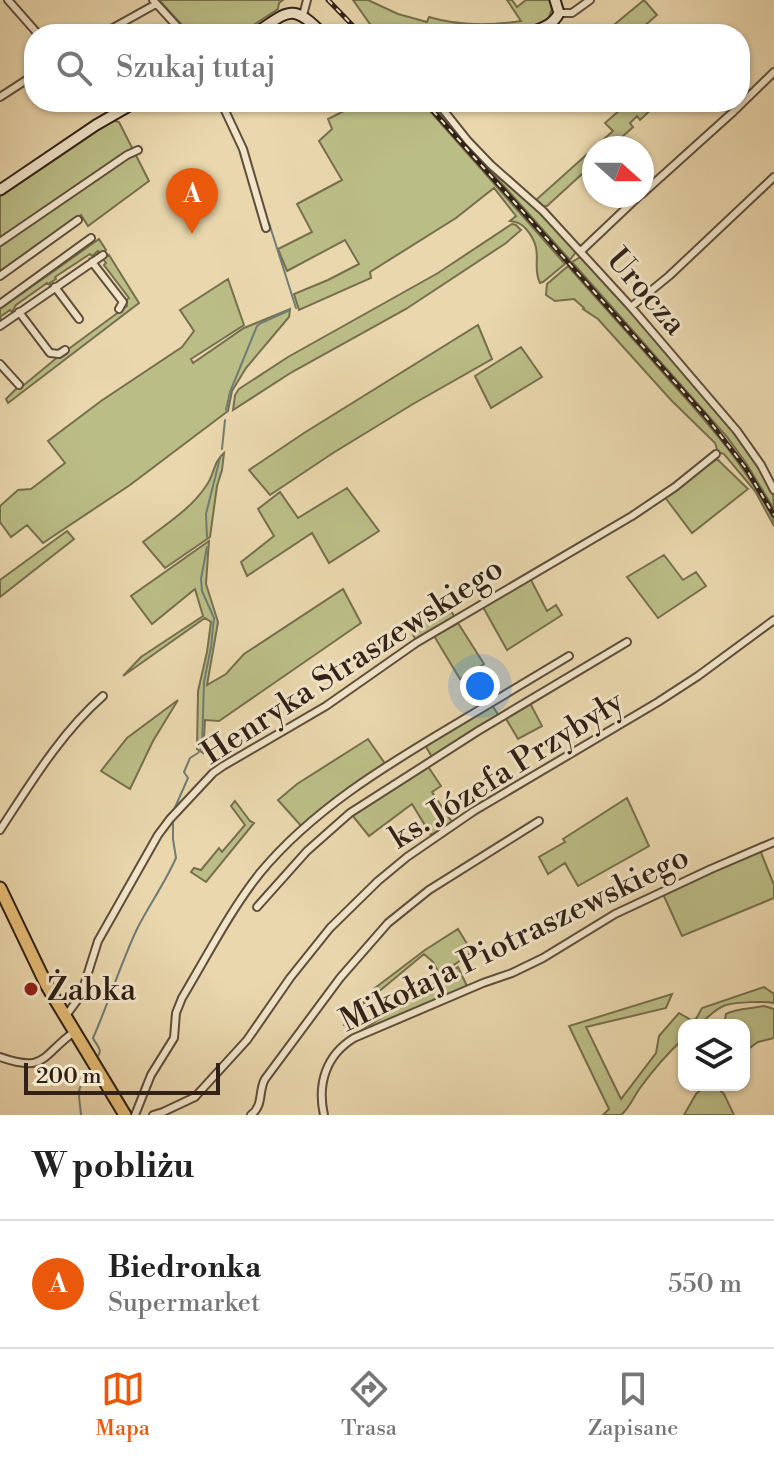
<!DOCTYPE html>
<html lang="pl">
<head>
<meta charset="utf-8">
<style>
	:root { --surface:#fff; --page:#f2f2f2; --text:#222; --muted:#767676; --line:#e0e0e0; --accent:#ea580c }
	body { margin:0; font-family:"Libre Bodoni",serif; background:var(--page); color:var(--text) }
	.controls { position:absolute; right:24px; bottom:24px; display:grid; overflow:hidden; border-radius:16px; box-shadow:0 2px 6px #0004 }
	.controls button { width:72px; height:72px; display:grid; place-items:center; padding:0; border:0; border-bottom:2px solid var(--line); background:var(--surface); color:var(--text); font:40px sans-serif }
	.compass { position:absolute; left:582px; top:136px; width:72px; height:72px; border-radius:50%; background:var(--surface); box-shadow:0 2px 6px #0004; rotate:111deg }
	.scale { position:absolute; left:24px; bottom:20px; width:196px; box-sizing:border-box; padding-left:8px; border:4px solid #312117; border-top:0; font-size:22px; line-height:28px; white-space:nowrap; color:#312117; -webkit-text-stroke:6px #f1e5ca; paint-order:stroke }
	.you { position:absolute; left:480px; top:686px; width:28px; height:28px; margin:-20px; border:6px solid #fff; border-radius:50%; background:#1a73e8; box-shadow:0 0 0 12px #1a73e833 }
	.badge { display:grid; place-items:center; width:52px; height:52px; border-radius:50%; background:var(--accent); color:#fff; font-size:26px; font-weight:700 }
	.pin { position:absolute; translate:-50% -66px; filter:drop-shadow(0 2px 4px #0008) }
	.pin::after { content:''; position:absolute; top:42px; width:28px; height:24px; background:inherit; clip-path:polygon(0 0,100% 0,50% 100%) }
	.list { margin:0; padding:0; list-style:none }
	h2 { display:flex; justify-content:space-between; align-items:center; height:104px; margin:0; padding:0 32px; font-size:34px }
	h2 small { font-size:26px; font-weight:400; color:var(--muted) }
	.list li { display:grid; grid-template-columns:52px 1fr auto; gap:24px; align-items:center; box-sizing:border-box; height:128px; padding:0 32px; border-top:2px solid var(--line) }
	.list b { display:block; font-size:30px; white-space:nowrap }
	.list p { margin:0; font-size:26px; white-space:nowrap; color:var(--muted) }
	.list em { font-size:26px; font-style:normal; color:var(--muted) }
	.icon { flex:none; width:44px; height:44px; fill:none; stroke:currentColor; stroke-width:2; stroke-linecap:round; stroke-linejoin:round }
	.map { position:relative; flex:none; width:774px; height:1115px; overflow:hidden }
	.search { position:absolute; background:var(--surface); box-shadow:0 2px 6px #0004; left:24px; right:24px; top:24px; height:88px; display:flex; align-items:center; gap:20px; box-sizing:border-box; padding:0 28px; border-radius:32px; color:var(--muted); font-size:30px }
	.sheet { height:232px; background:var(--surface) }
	nav { display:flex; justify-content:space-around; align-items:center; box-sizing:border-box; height:112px; border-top:2px solid var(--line); background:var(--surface); font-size:22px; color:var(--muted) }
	nav a { display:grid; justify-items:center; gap:4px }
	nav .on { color:var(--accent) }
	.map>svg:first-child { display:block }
</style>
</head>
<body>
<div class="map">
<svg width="774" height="1115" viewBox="0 0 774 1115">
	<rect width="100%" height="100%" fill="#ead7ad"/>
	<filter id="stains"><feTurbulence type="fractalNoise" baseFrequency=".0025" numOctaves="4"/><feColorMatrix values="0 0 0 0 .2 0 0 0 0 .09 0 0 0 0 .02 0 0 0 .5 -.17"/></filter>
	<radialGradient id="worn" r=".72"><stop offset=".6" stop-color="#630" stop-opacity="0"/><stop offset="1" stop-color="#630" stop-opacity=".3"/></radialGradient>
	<path fill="#bbbd86" stroke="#766f4e" stroke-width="2" d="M 159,0 L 283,0 L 279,3 L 278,9 L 240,34 L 190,34 Z
		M 353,0 L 368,0 L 398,14 L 427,22 L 429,17 C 459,26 490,26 521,21 L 507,0 L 512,0 L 517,7 L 526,0 L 550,0 L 552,9 L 548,19 L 542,23 L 511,34 L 377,34 Z
		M 644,0 L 657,15 L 635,34 L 603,34 Z
		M 354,102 L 422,102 L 565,264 L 543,282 L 540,283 C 531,265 545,252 527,230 C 522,224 518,222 510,221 L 516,216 L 494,188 L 456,218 L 370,272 L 371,278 L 299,310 L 294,294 L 328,280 L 359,264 L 345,240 L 287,271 L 278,249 L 312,232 L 297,204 L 342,180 L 319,141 L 332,129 L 328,119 L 352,107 Z
		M 429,102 L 434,102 L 460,134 L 533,204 L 576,252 L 570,260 Z
		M 629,102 L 659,102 L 640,120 L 637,116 L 630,123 L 633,127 L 610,148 L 594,148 L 594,163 L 547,206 L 542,206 L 536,200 L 613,131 L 605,123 Z
		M 112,120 L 119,122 L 149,181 L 88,226 L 81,215 L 0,272 L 0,195 Z
		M 512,224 L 516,225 L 521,230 L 506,243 L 406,309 L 292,372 L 233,410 L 235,395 L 239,389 L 288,357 L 438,273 Z
		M 99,239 L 106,250 L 100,254 L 98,251 L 92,256 L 90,254 L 55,277 L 56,279 L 50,283 L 51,286 L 47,283 L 16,305 L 12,312 L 10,310 L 0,317 L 2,321 L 0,324 L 0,309 Z
		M 109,255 L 139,303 L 8,403 L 6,399 L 22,383 L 24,385 L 59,356 L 127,306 L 125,301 L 129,298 L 104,265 L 106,263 L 103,259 Z
		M 582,256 L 733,429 L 762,471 L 773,493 L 774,509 L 746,463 L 727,437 L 572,262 Z
		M 568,266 C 602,305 637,343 671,382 C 710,425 748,469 774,521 L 774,526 L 755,491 L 724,454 L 718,452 L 715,443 L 671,400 L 598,319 L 583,309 L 584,308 L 574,299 L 555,301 L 546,295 L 547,284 Z
		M 228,279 L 244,325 L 191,359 L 193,363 L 244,328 L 290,309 L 289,317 L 246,368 L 232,391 L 228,411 L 130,485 L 43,543 L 27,525 L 11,537 L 0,522 L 0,506 L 18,490 L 31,489 L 65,463 L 48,441 L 101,401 L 182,347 L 194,331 L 180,310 Z
		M 478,325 L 492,359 L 413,404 L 333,453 L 270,495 L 249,470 L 304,433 Z
		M 521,347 L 542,377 L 491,408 L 475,376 Z
		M 224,453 L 222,470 L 217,486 L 210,537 L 165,568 L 143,542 C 165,525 191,509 206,486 C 214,476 213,462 224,453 Z
		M 717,459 L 748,489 L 692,533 L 664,496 Z
		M 347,488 L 379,531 L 329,563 L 312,533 L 247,576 L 241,562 L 274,536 L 258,509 L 280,492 L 298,518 Z
		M 67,531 L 74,539 L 0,597 L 0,580 Z
		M 209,541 L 206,584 L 218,622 L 207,685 L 226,674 L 244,654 L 343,589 L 361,623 L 219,721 L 205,720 L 203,753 L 197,749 L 198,691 L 207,652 L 211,622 L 205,618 L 123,676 L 141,657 L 203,616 L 195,589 L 152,624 L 131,596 Z
		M 664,555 L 683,580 L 696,572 L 706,586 L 658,618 L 627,577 Z
		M 530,578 L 547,611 L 556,605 L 562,615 L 507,650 L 483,607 Z
		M 444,599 L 455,618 L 416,640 L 406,623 Z
		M 458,623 L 484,664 L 460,679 L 434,636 Z
		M 178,700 L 153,741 L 130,789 L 101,771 L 127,738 Z
		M 530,703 L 542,726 L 518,739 L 505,717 Z
		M 492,705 L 499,716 L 432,757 L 425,745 Z
		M 368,739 L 386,765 L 302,827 L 278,800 L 297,784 Z
		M 427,765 L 441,786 L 432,792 L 452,822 L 431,835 L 412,804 L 369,836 L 352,815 Z
		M 627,798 L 649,846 L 578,886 L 565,863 L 548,874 L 539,857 L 565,842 L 563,839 Z
		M 235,801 L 250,821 L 254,823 L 206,882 L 191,872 L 194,868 L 201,870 L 219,848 L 222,852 L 245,825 L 231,806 Z
		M 760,850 L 774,885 L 774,898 L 682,936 L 663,894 Z
		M 458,929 L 472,952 L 440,975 L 433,962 L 424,954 L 365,1003 L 347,1027 L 344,1025 L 375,988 L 425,950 Z
		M 458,967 L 467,986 L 359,1035 L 361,1031 Z
		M 764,987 L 774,994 L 774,1003 C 762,1001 738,1002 726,1005 C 716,1008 707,1018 699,1025 L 684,1025 L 684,1038 C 668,1053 653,1070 640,1088 C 633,1098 630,1107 621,1115 L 603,1115 L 609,1109 L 569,1026 L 672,994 L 666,1008 L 586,1027 L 621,1099 L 656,1053 L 659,1036 L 679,1013 L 691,1020 L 696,1019 L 702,1008 Z
		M 764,1006 L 774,1009 L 774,1038 L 758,1042 L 744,1052 L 744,1025 L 724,1025 L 726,1014 C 737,1008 751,1009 764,1006 Z
		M 706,1085 L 715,1085 L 724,1094 L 734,1115 L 684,1115 L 696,1094 Z"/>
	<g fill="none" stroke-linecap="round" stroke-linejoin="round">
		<path stroke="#707c74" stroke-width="2" d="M 260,196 L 266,215
			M 269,223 L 296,308
			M 226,410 L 230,392 L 257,326 L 261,323 L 290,310
			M 222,449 L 225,420
			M 207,537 L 206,514 L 220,458
			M 173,812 L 188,778 L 184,772 L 190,758 L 198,753 L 202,748 L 204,682 L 211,647 L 214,618 L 202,591 L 201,579 L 207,547
			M 98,1056 C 103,1049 96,1045 93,1038 C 109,1002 120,965 137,929 C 149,905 165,883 176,858 L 173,839 L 173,822
			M 81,1115 C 79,1091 75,1093 89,1071"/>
		<g stroke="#5f4e3c" stroke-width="10">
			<path id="street" d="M 8,0 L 38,34
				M 153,0 L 184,34
				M 559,13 L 572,13 L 590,0
				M 303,15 L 307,0
				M 102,34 L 156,4
				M 0,97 L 34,75
				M 221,102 L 243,149 L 266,228
				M 437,102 L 468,141 L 491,165 L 543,211 L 631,307 L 737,431 L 761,465 L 774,490
				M 642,194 L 733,112 L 774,72
				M 0,242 L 127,155 L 138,150
				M 581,251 L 639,196
				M 92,262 L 123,302 L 119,309
				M 0,276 L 78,220
				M 55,287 L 79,319
				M 0,304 L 91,238
				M 631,307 L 669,276 L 774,177
				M 19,312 L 50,353 L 59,354 L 65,350
				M 0,326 L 103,255
				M 0,364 L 19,385
				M 0,830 C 31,783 60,734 103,696
				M 257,907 L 307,851 L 350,813 L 478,731 L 627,642
				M 65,1017 L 81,995 L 98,941 L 158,835 L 170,819 L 213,773 L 223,766 L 326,706 L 416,643 L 632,516 L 675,487 L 716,454
				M 0,1057 C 46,1073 41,1056 74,1032
				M 135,1115 L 151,1075 L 174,1038 L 176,1013 L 182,998 C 206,958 231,909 260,873 C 312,810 385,766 454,725 C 492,702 531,679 569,656
				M 153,1115 L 163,1112 L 195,1097 L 247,1040 L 290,978 L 330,928 L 378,881 L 407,857 L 474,811 L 658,702 L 698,676 L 774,620
				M 251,1115 C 264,1105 258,1091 265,1079 L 340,978 L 388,923 L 429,890 L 539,821
				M 324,1115 C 317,1084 326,1055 354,1038 L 483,983 L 512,973 L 543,958 L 615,914 L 711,869 L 774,842"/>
		</g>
		<g stroke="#312117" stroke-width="13">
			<path id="secondary" d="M 254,34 C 288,12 291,1 323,34
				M 527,34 C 539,29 553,26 559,13 L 555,0
				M 0,190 L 96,125 L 136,102"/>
		</g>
		<g stroke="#312117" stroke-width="15">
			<path id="highway" d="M 0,888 L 47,986 L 125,1115"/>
		</g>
		<use href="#street" stroke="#f1e5ca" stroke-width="6"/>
		<use href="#secondary" stroke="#f1e5ca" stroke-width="9"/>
		<use href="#highway" stroke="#e5bc76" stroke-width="11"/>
		<g stroke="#312117" stroke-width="5">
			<path id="rail" d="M 328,0 L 361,34
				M 425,102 L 707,418 L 745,467 L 774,515"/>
		</g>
		<use href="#rail" stroke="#f1e5ca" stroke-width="2" stroke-dasharray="6" stroke-linecap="butt"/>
	</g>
	<circle fill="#8f2418" stroke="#f1e5ca" stroke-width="3" cx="31" cy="989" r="8"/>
	<g text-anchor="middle" stroke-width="6" stroke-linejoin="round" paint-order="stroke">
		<g font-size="32" fill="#312117" stroke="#f1e5ca">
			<text transform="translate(647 291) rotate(49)" y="11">Urocza</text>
			<text transform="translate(352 660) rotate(-33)" y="11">Henryka Straszewskiego</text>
			<text transform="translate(506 769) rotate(-32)" y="11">ks. Józefa Przybyły</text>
			<text transform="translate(514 938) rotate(-26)" y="11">Mikołaja Piotraszewskiego</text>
		</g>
		<g font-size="32" fill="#312117" stroke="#f1e5ca" text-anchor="start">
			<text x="47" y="1000">Żabka</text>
		</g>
	</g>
	<rect width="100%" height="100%" filter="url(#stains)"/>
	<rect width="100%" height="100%" fill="url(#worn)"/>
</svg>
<div class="controls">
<button><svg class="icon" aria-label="layers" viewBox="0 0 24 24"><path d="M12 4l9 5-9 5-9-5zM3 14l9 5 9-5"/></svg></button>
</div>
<svg class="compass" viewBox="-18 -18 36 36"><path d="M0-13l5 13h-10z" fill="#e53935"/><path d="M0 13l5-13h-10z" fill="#767676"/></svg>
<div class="scale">200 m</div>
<div class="you"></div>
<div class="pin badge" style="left:192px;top:234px">A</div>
<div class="search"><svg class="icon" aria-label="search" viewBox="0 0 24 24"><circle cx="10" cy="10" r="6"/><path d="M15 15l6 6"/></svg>Szukaj tutaj</div>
</div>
<section class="sheet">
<h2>W pobliżu<small></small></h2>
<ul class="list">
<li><span class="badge">A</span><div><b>Biedronka</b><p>Supermarket</p></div><em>550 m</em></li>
</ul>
</section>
<nav>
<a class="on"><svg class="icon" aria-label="map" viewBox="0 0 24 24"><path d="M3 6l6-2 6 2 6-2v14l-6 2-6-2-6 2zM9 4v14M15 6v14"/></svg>Mapa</a>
<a><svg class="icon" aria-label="directions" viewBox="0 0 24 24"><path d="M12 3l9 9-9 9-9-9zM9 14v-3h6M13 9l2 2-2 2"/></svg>Trasa</a>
<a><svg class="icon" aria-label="saved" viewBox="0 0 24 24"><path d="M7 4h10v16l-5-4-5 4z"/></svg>Zapisane</a>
</nav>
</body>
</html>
